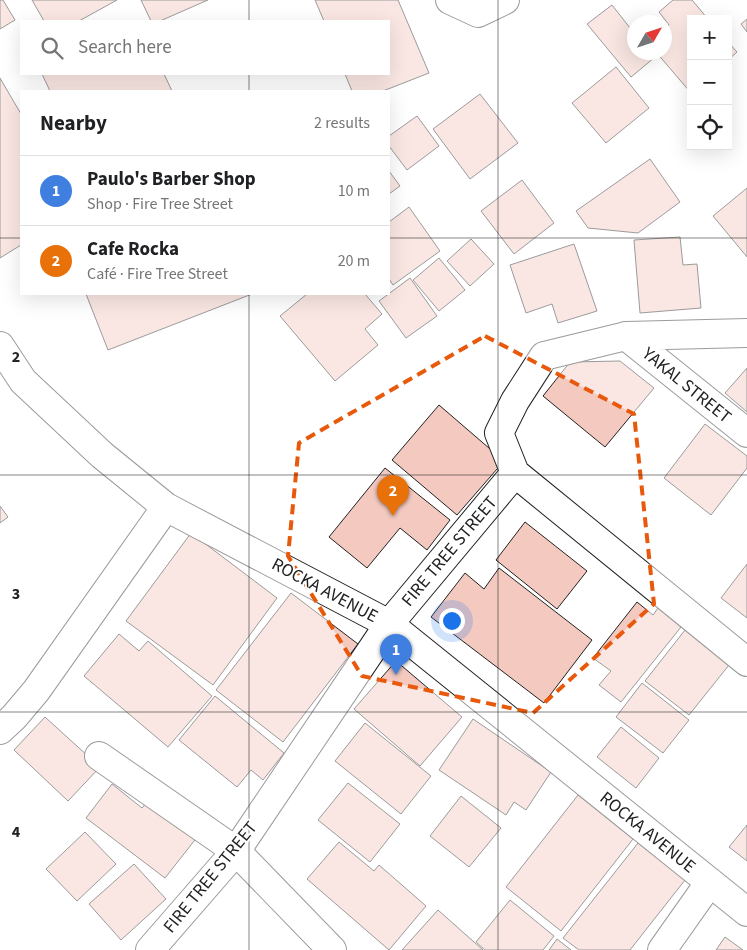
<!DOCTYPE html>
<html lang="en">
<head>
<meta charset="utf-8">
<style>
	:root { --surface:#fff; --page:#f2f2f2; --text:#202124; --muted:#757577; --line:#e0e0e0; --accent:#111827 }
	body { margin:0; font-family:"Source Sans 3",sans-serif; background:var(--page); color:var(--text) }
	.controls { position:absolute; right:15px; top:15px; display:grid; overflow:hidden; border-radius:0px; box-shadow:0 5px 20px #0002 }
	.controls button { width:45px; height:45px; display:grid; place-items:center; padding:0; border:0; border-bottom:1px solid var(--line); background:var(--surface); color:var(--text); font:25px sans-serif }
	.compass { position:absolute; left:627px; top:15px; width:45px; height:45px; border-radius:50%; background:var(--surface); box-shadow:0 5px 20px #0002; rotate:51deg }
	.you { position:absolute; left:451px; top:620px; width:18px; height:18px; margin:-12px; border:4px solid #fff; border-radius:50%; background:#1a73e8; box-shadow:0 0 0 8px #1a73e833 }
	.badge { display:grid; place-items:center; width:32px; height:32px; border-radius:50%; background:var(--accent); color:#fff; font-size:16px; font-weight:700 }
	.pin { position:absolute; translate:-50% -41px; filter:drop-shadow(0 1px 2px #0008) }
	.pin::after { content:''; position:absolute; top:26px; width:18px; height:15px; background:inherit; clip-path:polygon(0 0,100% 0,50% 100%) }
	.list { margin:0; padding:0; list-style:none }
	h2 { display:flex; justify-content:space-between; align-items:center; height:65px; margin:0; padding:0 20px; font-size:21px }
	h2 small { font-size:16px; font-weight:400; color:var(--muted) }
	.list li { display:grid; grid-template-columns:32px 1fr auto; gap:15px; align-items:center; box-sizing:border-box; height:70px; padding:0 20px; border-top:1px solid var(--line) }
	.list b { display:block; font-size:19px; white-space:nowrap }
	.list p { margin:0; font-size:16px; white-space:nowrap; color:var(--muted) }
	.list em { font-size:16px; font-style:normal; color:var(--muted) }
	.icon { flex:none; width:28px; height:28px; fill:none; stroke:currentColor; stroke-width:2; stroke-linecap:round; stroke-linejoin:round }
	.map { position:relative; flex:none; width:747px; height:950px; overflow:hidden }
	.search { position:absolute; background:var(--surface); box-shadow:0 5px 20px #0002; left:20px; top:20px; width:370px; height:55px; display:flex; align-items:center; gap:12px; box-sizing:border-box; padding:0 18px; border-radius:0px; color:var(--muted); font-size:19px }
	.panel { position:absolute; background:var(--surface); box-shadow:0 5px 20px #0002; left:20px; top:90px; width:370px; height:205px; border-radius:0px }
	.map>svg:first-child { display:block }
</style>
</head>
<body>
<div class="map">
<svg width="747" height="950" viewBox="0 0 747 950">
	<rect width="100%" height="100%" fill="#fff"/>
	<path fill="#f3c9c0" stroke="#222" d="M 0,0 L 3,0 L 15,20 L 0,29 Z
		M 32,0 L 117,0 L 79,21 L 44,21 Z
		M 141,0 L 208,0 L 160,21 L 151,21 Z
		M 315,0 L 398,0 L 429,73 L 383,91 L 352,91 L 345,74 L 389,74 L 389,21 L 324,21 Z
		M 673,0 L 692,0 L 708,19 L 691,19 L 691,93 L 656,52 L 664,52 L 664,29 L 669,25 L 659,12 Z
		M 612,5 L 634,33 L 634,52 L 650,52 L 654,58 L 631,77 L 587,24 Z
		M 747,19 L 747,32 L 741,24 Z
		M 728,42 L 737,52 L 728,60 Z
		M 616,67 L 649,108 L 606,143 L 572,103 Z
		M 42,74 L 164,74 L 172,91 L 50,91 Z
		M 0,78 L 21,114 L 21,245 L 0,258 Z
		M 480,94 L 518,143 L 470,179 L 433,129 Z
		M 417,116 L 439,146 L 407,170 L 389,146 L 389,136 Z
		M 650,159 L 680,202 L 638,233 L 588,228 L 576,211 Z
		M 389,171 L 400,186 L 389,194 Z
		M 522,180 L 554,223 L 514,254 L 481,211 Z
		M 747,188 L 747,257 L 713,216 Z
		M 409,207 L 440,251 L 393,285 L 389,279 L 389,222 Z
		M 680,237 L 683,265 L 697,264 L 701,308 L 640,313 L 634,240 Z
		M 471,239 L 494,264 L 470,286 L 447,261 Z
		M 574,244 L 597,311 L 558,323 L 552,304 L 526,313 L 510,265 Z
		M 439,258 L 465,290 L 439,311 L 413,280 Z
		M 410,278 L 437,316 L 406,338 L 379,301 Z
		M 86,294 L 252,294 L 108,350 Z
		M 307,294 L 365,294 L 382,314 L 365,329 L 378,345 L 335,381 L 280,316 Z
		M 620,361 L 654,388 L 605,447 L 543,396 L 570,362 Z
		M 747,368 L 747,412 L 725,393 Z
		M 439,405 L 504,461 L 457,515 L 392,460 Z
		M 705,424 L 747,456 L 747,468 L 711,515 L 664,478 Z
		M 385,468 L 450,520 L 427,550 L 400,528 L 367,568 L 329,537 Z
		M 0,506 L 8,517 L 0,523 Z
		M 525,522 L 587,571 L 557,609 L 496,560 Z
		M 191,533 L 277,598 L 213,685 L 126,621 Z
		M 747,564 L 747,618 L 721,598 Z
		M 499,568 L 592,640 L 544,703 L 431,617 L 465,573 L 484,589 Z
		M 291,593 L 358,644 L 283,742 L 216,690 Z
		M 637,602 L 653,615 L 658,608 L 681,627 L 621,702 L 599,685 L 611,671 L 593,658 Z
		M 685,630 L 729,665 L 689,715 L 645,681 Z
		M 119,634 L 139,651 L 148,641 L 212,696 L 168,747 L 84,676 Z
		M 396,661 L 462,717 L 420,766 L 354,709 Z
		M 642,683 L 689,720 L 663,753 L 616,717 Z
		M 215,696 L 284,753 L 263,780 L 251,770 L 237,787 L 179,740 Z
		M 45,717 L 100,767 L 68,801 L 14,750 Z
		M 473,719 L 551,772 L 526,810 L 514,802 L 506,815 L 439,770 Z
		M 365,723 L 431,776 L 401,814 L 335,761 Z
		M 621,727 L 659,758 L 636,788 L 597,757 Z
		M 348,783 L 400,824 L 370,862 L 318,820 Z
		M 112,784 L 142,808 L 150,798 L 198,836 L 165,878 L 86,818 Z
		M 578,795 L 633,839 L 561,931 L 506,887 Z
		M 461,796 L 501,828 L 469,867 L 430,836 Z
		M 747,825 L 747,861 L 729,847 Z
		M 85,832 L 116,864 L 77,901 L 46,869 Z
		M 339,842 L 374,871 L 379,865 L 426,906 L 389,950 L 307,879 Z
		M 638,843 L 685,880 L 630,950 L 579,950 L 563,938 Z
		M 134,864 L 166,899 L 121,940 L 89,904 Z
		M 510,900 L 554,936 L 543,950 L 485,950 L 476,942 Z
		M 438,910 L 483,950 L 402,950 Z
		M 725,937 L 743,950 L 716,950 Z
		M 557,939 L 571,950 L 549,950 Z"/>
	<g fill="none" stroke-linecap="round" stroke-linejoin="round">
		<g stroke="#222" stroke-width="30">
			<path id="minor" d="M 450,0 L 478,13 L 505,0
				M 626,336 L 747,433
				M 0,346 L 23,381 L 102,455 L 166,507 L 389,624 L 747,912
				M 515,473 L 747,662
				M 0,730 L 14,717 L 36,691 L 166,507
				M 99,756 L 236,851 L 332,950
				M 150,950 L 236,851 L 389,624 L 515,473 L 499,433 L 515,401 L 544,356 L 626,336 L 747,333
				M 662,950 L 710,882"/>
		</g>
		<use href="#minor" stroke="#fff" stroke-width="28"/>
	</g>
	<path d="M0 0H747V950H0ZM 485,336 L 634,414 L 654,604 L 533,713 L 362,676 L 288,556 L 299,443 Z" fill="#fff" fill-opacity=".55" fill-rule="evenodd"/>
	<path fill="none" stroke="#e8590c" stroke-width="4" stroke-dasharray="10 6" stroke-linejoin="round" d="M 485,336 L 634,414 L 654,604 L 533,713 L 362,676 L 288,556 L 299,443 Z"/>
	<path fill="none" stroke="#222" stroke-width="1" stroke-opacity="0.55" d="M 249,0 L 249,21M 498,0 L 498,950M 249,74 L 249,91M 0,238 L 21,238M 389,238 L 747,238M 249,294 L 249,950M 0,475 L 747,475M 0,712 L 747,712"/>
	<g text-anchor="middle" stroke-width="4" stroke-linejoin="round" paint-order="stroke">
		<g font-size="18" fill="#222" stroke="#fff">
			<text transform="translate(687 385) rotate(39)" y="6">YAKAL STREET</text>
			<text transform="translate(449 551) rotate(-50)" y="6">FIRE TREE STREET</text>
			<text transform="translate(325 590) rotate(28)" y="6">ROCKA AVENUE</text>
			<text transform="translate(648 832) rotate(39)" y="6">ROCKA AVENUE</text>
			<text transform="translate(210 877) rotate(-51)" y="6">FIRE TREE STREET</text>
		</g>
	</g>
	<g font-size="16" text-anchor="middle" font-weight="bold" fill="#222" stroke="#fff" stroke-width="4" stroke-linejoin="round" paint-order="stroke">
		<text x="16" y="362">2</text>
		<text x="16" y="599">3</text>
		<text x="16" y="837">4</text>
	</g>
</svg>
<div class="controls">
<button>+</button>
<button>−</button>
<button><svg class="icon" aria-label="locate" viewBox="0 0 24 24"><circle cx="12" cy="12" r="6"/><path d="M12 2v4M12 18v4M2 12h4M18 12h4"/></svg></button>
</div>
<svg class="compass" viewBox="-18 -18 36 36"><path d="M0-13l5 13h-10z" fill="#e53935"/><path d="M0 13l5-13h-10z" fill="#757577"/></svg>
<div class="you"></div>
<div class="pin badge" style="left:396px;top:675px;background:#3f7fe0">1</div>
<div class="pin badge" style="left:393px;top:516px;background:#e8710a">2</div>
<div class="search"><svg class="icon" aria-label="search" viewBox="0 0 24 24"><circle cx="10" cy="10" r="6"/><path d="M15 15l6 6"/></svg>Search here</div>
<section class="panel">
<h2>Nearby<small>2 results</small></h2>
<ul class="list">
<li><span class="badge" style="background:#3f7fe0">1</span><div><b>Paulo's Barber Shop</b><p>Shop · Fire Tree Street</p></div><em>10 m</em></li>
<li><span class="badge" style="background:#e8710a">2</span><div><b>Cafe Rocka</b><p>Café · Fire Tree Street</p></div><em>20 m</em></li>
</ul>
</section>
</div>
</body>
</html>
